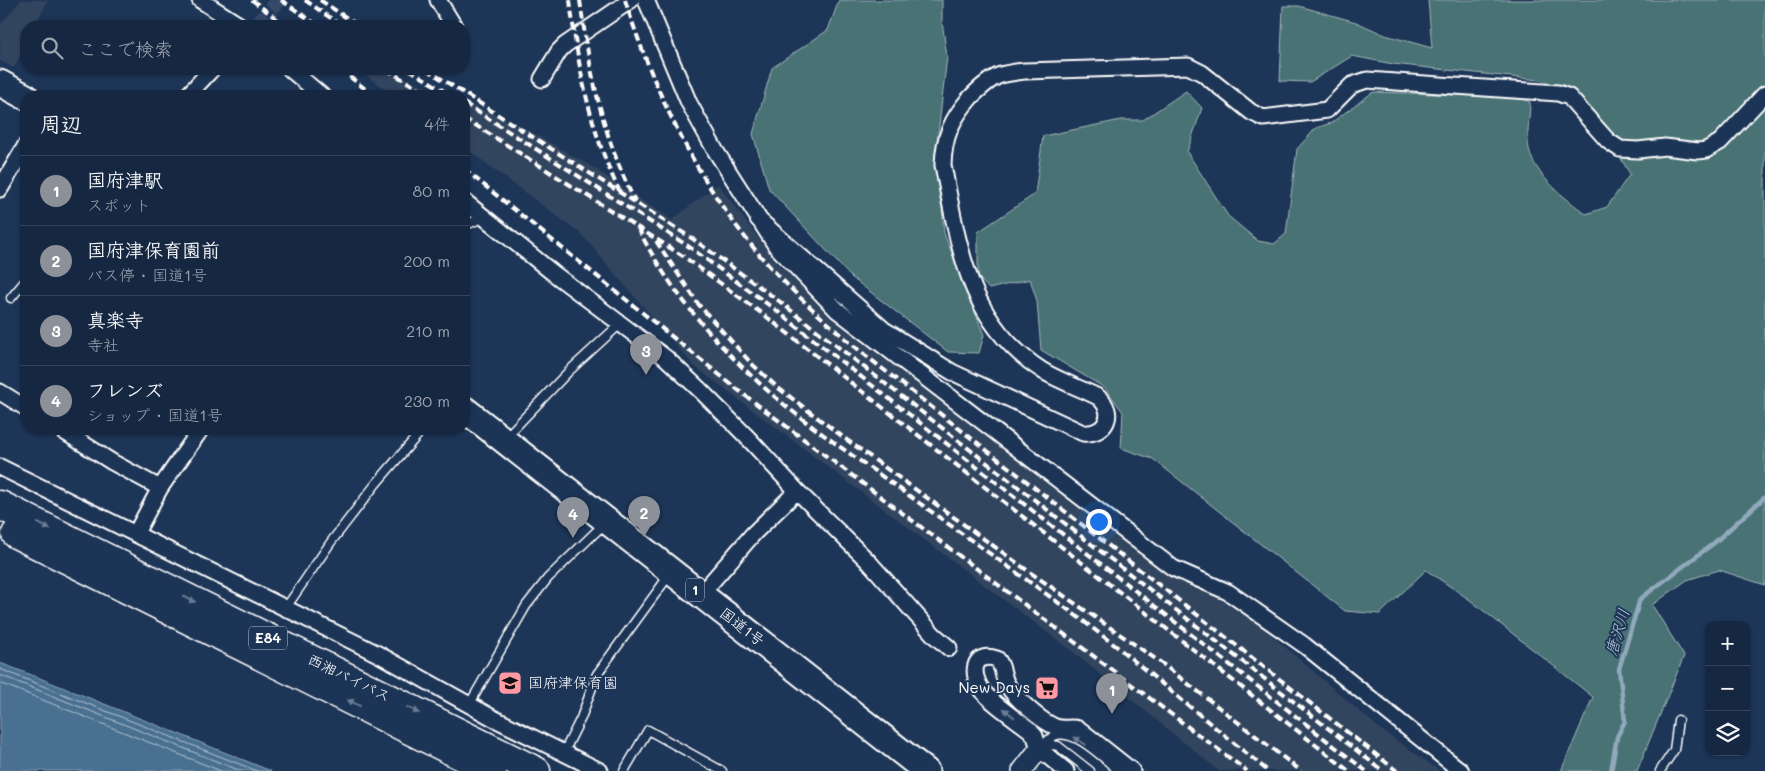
<!DOCTYPE html>
<html lang="ja">
<head>
<meta charset="utf-8">
<style>
	:root { --surface:#162841; --page:#1f3048; --text:#f1f3f6; --muted:#9ea6b1; --line:#35445a; --accent:#8c9099 }
	body { margin:0; font-family:Mali,"Klee One",sans-serif; background:var(--page); color:var(--text) }
	.controls { position:absolute; right:15px; bottom:15px; display:grid; overflow:hidden; border-radius:10px; box-shadow:0 1px 4px #0004 }
	.controls button { width:45px; height:45px; display:grid; place-items:center; padding:0; border:0; border-bottom:1px solid var(--line); background:var(--surface); color:var(--text); font:25px sans-serif }
	.you { position:absolute; left:1098px; top:521px; width:18px; height:18px; margin:-12px; border:4px solid #fff; border-radius:50%; background:#1a73e8; box-shadow:0 0 0 8px #1a73e833 }
	.badge { display:grid; place-items:center; width:32px; height:32px; border-radius:50%; background:var(--accent); color:#fff; font-size:16px; font-weight:700 }
	.pin { position:absolute; translate:-50% -41px; filter:drop-shadow(0 1px 2px #0008) }
	.pin::after { content:''; position:absolute; top:26px; width:18px; height:15px; background:inherit; clip-path:polygon(0 0,100% 0,50% 100%) }
	.list { margin:0; padding:0; list-style:none }
	h2 { display:flex; justify-content:space-between; align-items:center; height:65px; margin:0; padding:0 20px; font-size:21px }
	h2 small { font-size:16px; font-weight:400; color:var(--muted) }
	.list li { display:grid; grid-template-columns:32px 1fr auto; gap:15px; align-items:center; box-sizing:border-box; height:70px; padding:0 20px; border-top:1px solid var(--line) }
	.list b { display:block; font-size:19px; white-space:nowrap }
	.list p { margin:0; font-size:16px; white-space:nowrap; color:var(--muted) }
	.list em { font-size:16px; font-style:normal; color:var(--muted) }
	.icon { flex:none; width:28px; height:28px; fill:none; stroke:currentColor; stroke-width:2; stroke-linecap:round; stroke-linejoin:round }
	.map { position:relative; flex:none; width:1765px; height:771px; overflow:hidden }
	.search { position:absolute; background:var(--surface); box-shadow:0 1px 4px #0004; left:20px; top:20px; width:450px; height:55px; display:flex; align-items:center; gap:12px; box-sizing:border-box; padding:0 18px; border-radius:20px; color:var(--muted); font-size:19px }
	.panel { position:absolute; background:var(--surface); box-shadow:0 1px 4px #0004; left:20px; top:90px; width:450px; height:345px; border-radius:20px }
	.map>svg:first-child { display:block }
</style>
</head>
<body>
<div class="map">
<svg width="1765" height="771" viewBox="0 0 1765 771">
	<rect width="100%" height="100%" fill="#1d3557"/>
	<filter id="ink" filterUnits="userSpaceOnUse"><feTurbulence type="fractalNoise" baseFrequency=".02" numOctaves="2"/><feDisplacementMap in="SourceGraphic" scale="10" xChannelSelector="R" yChannelSelector="G"/><feConvolveMatrix kernelMatrix="1 2 1 2 8 2 1 2 1" color-interpolation-filters="sRGB"/></filter>
	<g filter="url(#ink)">
		<path fill="#33445e" d="M 21,0 L 48,0 L 35,26 L 26,26 L 26,44 L 14,68 L 0,61 L 0,25 Z
			M 357,69 L 382,69 L 450,96 L 394,96 Z
			M 464,102 L 515,123 L 589,165 L 672,220 L 718,184 L 777,263 L 841,323 L 862,337 L 1182,580 L 1247,614 L 1379,728 L 1440,771 L 1219,771 L 1069,649 L 693,365 L 581,234 L 464,147 Z"/>
		<path fill="#4a7275" stroke="#a4b8ba" d="M 839,0 L 942,0 L 942,21 L 947,57 L 937,142 L 944,233 L 984,335 L 979,353 L 948,352 L 851,277 L 769,189 L 753,134 L 772,68 L 828,30 Z
			M 1428,0 L 1765,0 L 1765,585 L 1719,570 L 1687,580 L 1652,605 L 1684,656 L 1637,771 L 1561,771 L 1593,697 L 1470,600 L 1426,570 L 1380,614 L 1345,611 L 1153,459 L 1121,448 L 1123,412 L 1105,388 L 1041,350 L 1037,301 L 1030,279 L 989,289 L 978,277 L 978,232 L 1035,194 L 1043,136 L 1121,120 L 1143,120 L 1186,91 L 1202,108 L 1187,152 L 1228,216 L 1258,241 L 1274,244 L 1286,234 L 1297,149 L 1316,128 L 1331,123 L 1373,92 L 1518,97 L 1530,102 C 1530,116 1526,136 1529,149 C 1534,175 1565,198 1586,214 L 1607,207 L 1630,174 L 1595,115 L 1573,90 L 1539,80 L 1393,64 L 1352,56 L 1310,82 L 1280,81 L 1283,6 L 1299,6 L 1356,22 L 1385,35 L 1432,48 Z"/>
		<path fill="#486f90" stroke="#91a9bc" d="M 0,663 L 37,677 L 271,771 L 0,771 Z"/>
		<g fill="none" stroke-linecap="round" stroke-linejoin="round">
			<path stroke="#b6c5d3" stroke-width="1" d="M 0,669 L 257,771
				M 0,675 L 241,771
				M 0,683 L 221,771"/>
			<path stroke="#91a9bc" stroke-width="4.5" d="M 1611,771 L 1617,737 L 1625,721 L 1619,669 L 1640,599 L 1714,543 L 1765,497"/>
			<path stroke="#344968" stroke-width="15" stroke-dasharray="15 8" stroke-linecap="butt" d="M 256,26 L 279,0"/>
			<g stroke="#fff" stroke-width="11">
				<path id="service" d="M 464,226 L 484,217
					M 11,298 L 26,280
					M 506,437 L 569,371 L 620,324
					M 285,609 L 331,542 L 375,485 L 423,429
					M 469,705 L 526,606 L 548,578 L 604,524
					M 1043,748 L 1053,745 L 1058,746 L 1090,771
					M 1039,749 C 1043,745 1048,739 1054,736 C 1074,727 1104,759 1119,771
					M 563,754 L 581,718 L 597,674 L 670,574
					M 624,771 L 648,730 L 722,771
					M 1660,771 L 1674,750 L 1678,720"/>
			</g>
			<g stroke="#fff" stroke-width="19">
				<path id="minor" d="M 200,0 L 241,26
					M 438,0 L 454,26
					M 646,0 L 689,103 L 715,150 L 776,246 L 837,310 L 1173,568 L 1228,592 L 1304,645 L 1461,771
					M 290,69 L 322,96
					M 542,79 L 559,51 L 565,45 L 631,0
					M 187,96 L 212,69
					M 0,189 L 26,145
					M 464,201 L 553,273 L 666,358 L 700,390 L 748,438 L 797,491 L 869,562 L 934,635 L 949,648
					M 758,219 L 883,329 L 952,372 L 1083,433 C 1106,435 1117,413 1098,397 C 1080,388 1060,381 1043,371 C 967,323 959,246 943,165 C 944,137 951,120 970,98 C 978,90 987,81 998,76 C 1006,73 1015,72 1025,71 L 1188,66 L 1202,73 L 1251,112 L 1263,118 L 1327,110 L 1352,85 L 1367,80 L 1558,93 L 1569,97 L 1608,141 L 1620,149 L 1638,150 L 1665,147 L 1698,151 L 1706,150 L 1720,142 L 1765,94
					M 0,392 L 26,408
					M 60,429 L 112,462 L 160,488
					M 0,467 L 378,654 L 493,718 L 600,771
					M 136,533 L 160,488 L 201,429
					M 701,594 L 754,533 L 797,491
					M 1066,771 L 1039,749 L 1035,736 L 1030,730 C 1016,719 991,703 982,690 C 970,673 973,651 997,659 C 1004,667 1002,676 1007,684 C 1013,697 1046,726 1060,728 C 1067,729 1071,727 1079,729 L 1132,771"/>
			</g>
			<g stroke="#fff" stroke-width="22">
				<path id="tertiary" d="M 1022,771 L 1039,749"/>
			</g>
			<g stroke="#fff" stroke-width="29">
				<path id="trunk" d="M 0,83 L 26,97
					M 464,409 L 926,771"/>
			</g>
			<g stroke="#fff" stroke-width="31">
				<path id="motorway" d="M 0,505 L 536,771
					M 16,534 L 492,771"/>
			</g>
			<use href="#service" stroke="#1d3557" stroke-width="8"/>
			<use href="#minor" stroke="#1d3557" stroke-width="15"/>
			<use href="#tertiary" stroke="#1d3557" stroke-width="19"/>
			<use href="#trunk" stroke="#1d3557" stroke-width="25"/>
			<use href="#motorway" stroke="#1d3557" stroke-width="28"/>
			<path stroke="#fff" stroke-width="4" stroke-dasharray="8 4" stroke-linecap="butt" d="M 252,0 L 286,26
				M 281,0 L 319,26
				M 305,0 L 342,26
				M 320,0 L 359,26
				M 570,0 C 577,63 591,135 620,192
				M 580,0 C 589,70 603,138 635,201
				M 625,0 C 655,94 698,184 763,259 C 794,294 829,325 865,355 L 1397,771
				M 340,69 L 374,96
				M 386,69 L 430,96
				M 409,69 L 452,96
				M 426,69 L 693,239 L 779,301 L 1383,771
				M 464,103 L 688,246 L 773,308 L 1366,771
				M 464,118 L 683,256 L 768,318 L 1349,771
				M 464,169 L 742,393 L 1247,771
				M 638,228 C 668,289 716,345 767,390 C 808,426 855,457 900,489 C 959,532 1019,574 1078,617 L 1116,646 L 1268,771
				M 656,241 L 699,305 L 751,363 L 777,387 L 847,440 L 1031,573 L 1160,662 L 1301,771"/>
		</g>
		<defs><path id="oneway-solid" d="M-6-.8H1V-3.2L6.5 0L1 3.2V.8H-6Z" transform="scale(1.25)"/></defs>
		<g fill="#6c7c92">
			<use href="#oneway-solid" transform="translate(44 526) rotate(26)"/>
			<use href="#oneway-solid" transform="translate(189 599) rotate(26)"/>
			<use href="#oneway-solid" transform="translate(354 703) rotate(-154)"/>
			<use href="#oneway-solid" transform="translate(413 710) rotate(26)"/>
			<use href="#oneway-solid" transform="translate(1009 713) rotate(-141)"/>
			<use href="#oneway-solid" transform="translate(1080 741) rotate(-147)"/>
		</g>
	</g>
	<defs>
		<g id="school-square" transform="scale(1.25)"><rect x="-9" y="-9" width="18" height="18" rx="4" fill="#ff9aa2" stroke="#1d3557"/><path d="M0-5L7-2L0 1L-7-2ZM-4 1L0 2.5L4 1V4Q0 6-4 4Z" fill="#111"/></g>
		<g id="supermarket-square" transform="scale(1.25)"><rect x="-9" y="-9" width="18" height="18" rx="4" fill="#ff9aa2" stroke="#1d3557"/><path d="M-6-5.5h2.5l.6 2H6L4.5 2H-2.5L-4.4-4H-6ZM-1.5 3.2a1.3 1.3 0 1 0 .1 0ZM3 3.2a1.3 1.3 0 1 0 .1 0Z" fill="#111"/></g>
	</defs>
	<g fill-rule="evenodd">
		<use href="#school-square" x="510" y="683"/>
		<use href="#supermarket-square" x="1047" y="688"/>
	</g>
	<g text-anchor="middle" stroke-width="4" stroke-linejoin="round" paint-order="stroke">
		<g fill="#1d3557" stroke="#bbc2cd" stroke-width="1">
			<rect x="686" y="578.5" width="18" height="23" rx="4"/>
			<rect x="249" y="626.5" width="38" height="23" rx="4"/>
		</g>
		<g font-size="14" font-weight="bold" fill="#fff">
			<text x="695" y="595">1</text>
			<text x="268" y="643">E84</text>
		</g>
		<g font-size="15" fill="#fff" stroke="#1d3557">
			<text transform="translate(742 627) rotate(38)" y="5">国道1号</text>
			<text transform="translate(349 678) rotate(26)" y="5">西湘バイパス</text>
		</g>
		<g font-size="15" fill="#fff" stroke="#1d3557" text-anchor="start">
			<text x="528" y="688">国府津保育園</text>
			<text x="1030" y="693" text-anchor="end">New Days</text>
		</g>
		<g font-size="16" font-style="italic" fill="#b6c5d3" stroke="#1d3557">
			<text transform="translate(1617 632) rotate(-73)" y="6">唐沢川</text>
		</g>
	</g>
</svg>
<div class="controls">
<button>+</button>
<button>−</button>
<button><svg class="icon" aria-label="layers" viewBox="0 0 24 24"><path d="M12 4l9 5-9 5-9-5zM3 14l9 5 9-5"/></svg></button>
</div>
<div class="you"></div>
<div class="pin badge" style="left:1112px;top:714px">1</div>
<div class="pin badge" style="left:644px;top:537px">2</div>
<div class="pin badge" style="left:646px;top:375px">3</div>
<div class="pin badge" style="left:573px;top:538px">4</div>
<div class="search"><svg class="icon" aria-label="search" viewBox="0 0 24 24"><circle cx="10" cy="10" r="6"/><path d="M15 15l6 6"/></svg>ここで検索</div>
<section class="panel">
<h2>周辺<small>4件</small></h2>
<ul class="list">
<li><span class="badge">1</span><div><b>国府津駅</b><p>スポット</p></div><em>80 m</em></li>
<li><span class="badge">2</span><div><b>国府津保育園前</b><p>バス停 · 国道1号</p></div><em>200 m</em></li>
<li><span class="badge">3</span><div><b>真楽寺</b><p>寺社</p></div><em>210 m</em></li>
<li><span class="badge">4</span><div><b>フレンズ</b><p>ショップ · 国道1号</p></div><em>230 m</em></li>
</ul>
</section>
</div>
</body>
</html>
